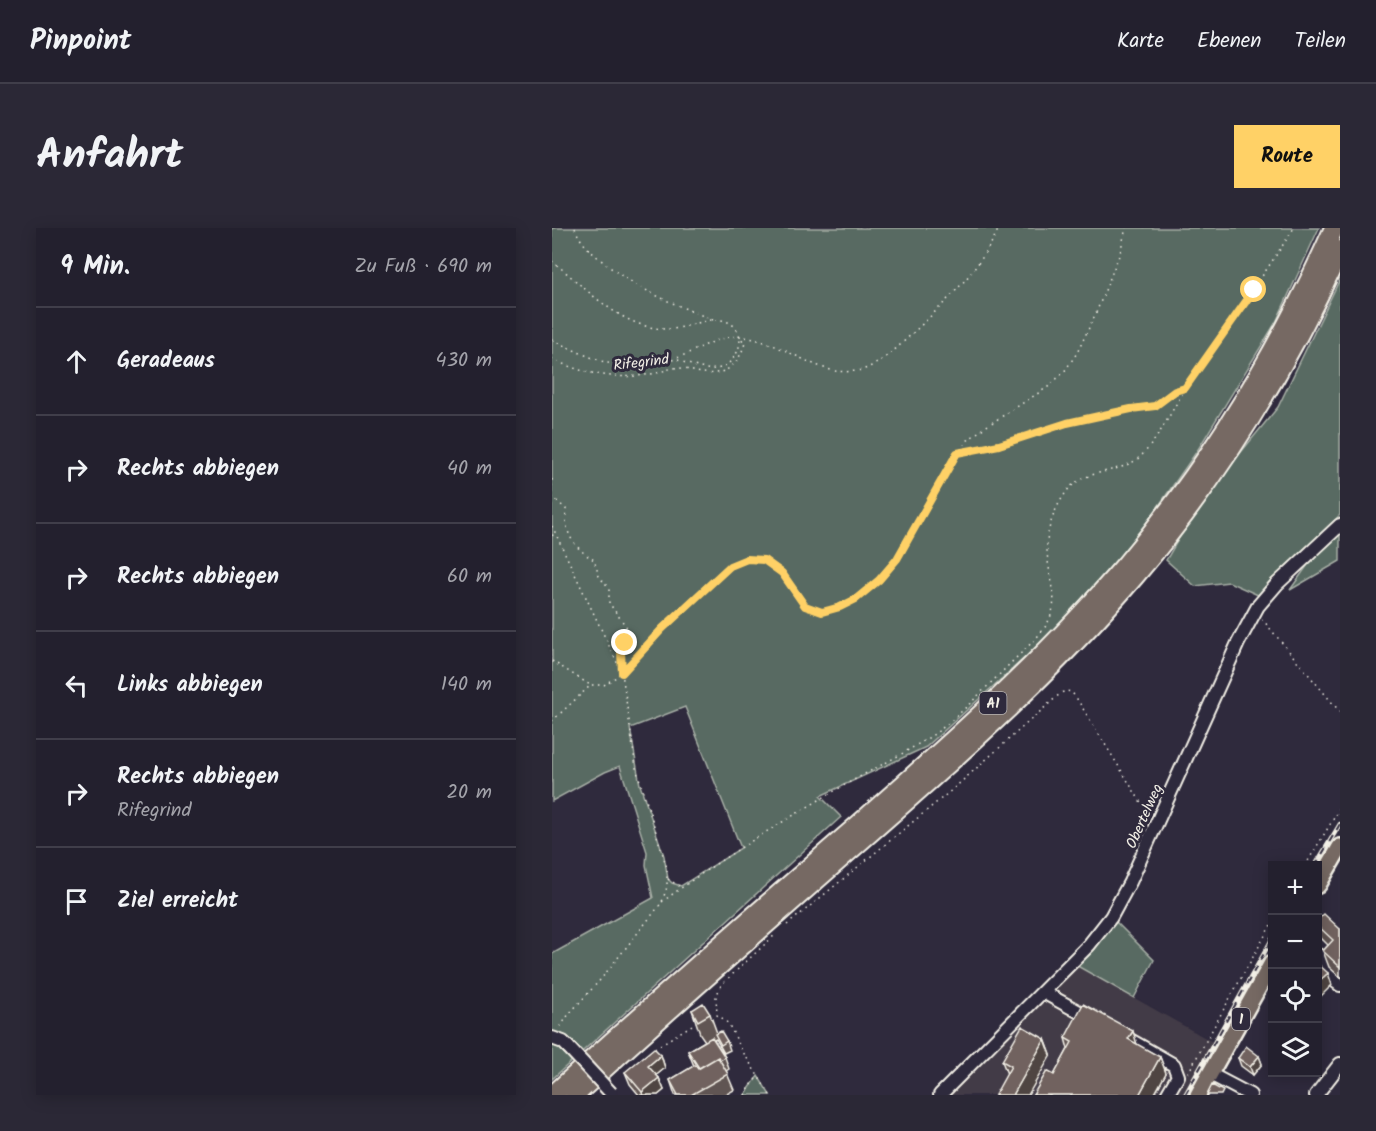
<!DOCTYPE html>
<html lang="de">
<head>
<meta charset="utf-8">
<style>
	:root { --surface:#23202e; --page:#2b2836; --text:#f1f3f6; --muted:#a3a3aa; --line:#403e4a; --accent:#ffd166 }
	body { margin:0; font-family:Kalam,sans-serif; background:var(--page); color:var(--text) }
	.controls { position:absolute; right:18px; bottom:18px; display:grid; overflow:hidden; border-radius:0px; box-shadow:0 3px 15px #0003 }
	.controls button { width:54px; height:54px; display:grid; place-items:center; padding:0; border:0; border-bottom:2px solid var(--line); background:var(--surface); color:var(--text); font:30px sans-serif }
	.stop { position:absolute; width:18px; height:18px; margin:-14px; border:4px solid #ffd166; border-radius:50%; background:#fff }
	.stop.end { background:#ffd166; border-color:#fff; box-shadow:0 2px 6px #0008 }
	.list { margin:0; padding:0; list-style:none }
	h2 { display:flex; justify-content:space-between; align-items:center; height:78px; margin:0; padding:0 24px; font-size:26px }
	h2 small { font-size:20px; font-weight:400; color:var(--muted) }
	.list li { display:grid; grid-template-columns:39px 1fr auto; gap:18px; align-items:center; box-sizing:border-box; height:108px; padding:0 24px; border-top:2px solid var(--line) }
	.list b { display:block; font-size:22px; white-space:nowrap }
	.list p { margin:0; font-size:20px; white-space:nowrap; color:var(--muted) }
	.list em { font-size:20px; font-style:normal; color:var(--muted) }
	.icon { flex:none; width:33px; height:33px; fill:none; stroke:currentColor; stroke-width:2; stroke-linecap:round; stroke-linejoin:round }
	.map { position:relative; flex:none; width:788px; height:867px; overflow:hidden; border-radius:0px }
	header { display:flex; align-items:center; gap:36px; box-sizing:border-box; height:84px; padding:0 30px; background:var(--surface); border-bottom:2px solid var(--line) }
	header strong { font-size:28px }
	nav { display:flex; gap:33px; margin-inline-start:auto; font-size:21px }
	.intro { display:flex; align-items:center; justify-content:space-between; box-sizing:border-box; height:144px; padding:0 36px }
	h1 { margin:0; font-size:42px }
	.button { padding:15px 27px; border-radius:0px; background:var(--accent); color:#111; font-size:21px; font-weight:700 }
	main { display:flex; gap:36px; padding:0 36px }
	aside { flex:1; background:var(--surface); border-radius:0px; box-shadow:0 3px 15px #0003 }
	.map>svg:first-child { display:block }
</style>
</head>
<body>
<header>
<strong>Pinpoint</strong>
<nav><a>Karte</a><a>Ebenen</a><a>Teilen</a></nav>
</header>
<div class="intro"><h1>Anfahrt</h1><a class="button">Route</a></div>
<main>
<aside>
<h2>9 Min.<small>Zu Fuß · 690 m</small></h2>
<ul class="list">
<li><svg class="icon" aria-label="ahead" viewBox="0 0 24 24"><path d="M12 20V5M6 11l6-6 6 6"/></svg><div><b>Geradeaus</b></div><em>430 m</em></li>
<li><svg class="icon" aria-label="right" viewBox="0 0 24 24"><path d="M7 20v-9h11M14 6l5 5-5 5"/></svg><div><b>Rechts abbiegen</b></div><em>40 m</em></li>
<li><svg class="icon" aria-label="right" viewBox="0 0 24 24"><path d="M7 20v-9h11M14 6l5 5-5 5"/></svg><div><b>Rechts abbiegen</b></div><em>60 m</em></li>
<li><svg class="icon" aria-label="left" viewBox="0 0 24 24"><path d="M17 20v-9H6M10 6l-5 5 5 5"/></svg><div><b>Links abbiegen</b></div><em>140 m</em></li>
<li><svg class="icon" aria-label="right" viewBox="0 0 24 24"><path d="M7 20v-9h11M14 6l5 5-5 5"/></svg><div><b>Rechts abbiegen</b><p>Rifegrind</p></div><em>20 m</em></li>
<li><svg class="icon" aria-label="arrive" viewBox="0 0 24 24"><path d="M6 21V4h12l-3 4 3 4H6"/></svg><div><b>Ziel erreicht</b></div></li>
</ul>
</aside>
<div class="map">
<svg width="788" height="867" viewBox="0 0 788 867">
	<rect width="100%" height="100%" fill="#2f2a3d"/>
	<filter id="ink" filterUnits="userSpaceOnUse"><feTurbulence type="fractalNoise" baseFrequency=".0167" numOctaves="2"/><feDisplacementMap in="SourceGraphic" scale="12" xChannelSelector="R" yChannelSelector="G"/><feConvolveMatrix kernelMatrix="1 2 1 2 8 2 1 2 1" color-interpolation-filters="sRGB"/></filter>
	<g filter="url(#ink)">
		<path fill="#433b47" d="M 520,735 L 664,816 L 634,867 L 388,867 Z"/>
		<path fill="#586a62" stroke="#a6aea5" stroke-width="1.5" fill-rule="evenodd" d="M 0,0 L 767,0 L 724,94 L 645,223 L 587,306 L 499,406 L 374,519 L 268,568 L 289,589 L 0,851 L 0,726 L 101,670 L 94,637 L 95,624 L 68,538 L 53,544 L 0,573 ZM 133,479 L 189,620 L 129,658 L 120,655 L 116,651 L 112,628 L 88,557 L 78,500 Z
			M 788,51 L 788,287 L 717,354 L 706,367 L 677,354 L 643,358 L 614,332 L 649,273 L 726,179 Z
			M 788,297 L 788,333 L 738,362 L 775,310 Z
			M 559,689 L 602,732 L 582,770 L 520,735 Z
			M 206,848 L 218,867 L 193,867 Z"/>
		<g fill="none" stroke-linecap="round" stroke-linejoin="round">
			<g stroke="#f4f1e8" stroke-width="16">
				<path id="minor" d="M 766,727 L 779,750 L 788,757
					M 491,764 L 540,791
					M 571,808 L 622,837 L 626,848 L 615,867
					M 0,810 L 11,814 L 17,820
					M 658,846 L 698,867
					M 388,867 L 537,717 L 559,689 L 578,654 L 686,415 L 706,378 L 725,356 L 788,297
					M 764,867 L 788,836"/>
			</g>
			<g stroke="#f4f1e8" stroke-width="20">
				<path id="major" d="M 766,657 L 788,619
					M 646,867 L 720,735"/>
			</g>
			<g stroke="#f4f1e8" stroke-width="22">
				<path id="highway" d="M 1,867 C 98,778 198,691 298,604 C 394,519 491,434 574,336 C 659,235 728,121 782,0
					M 23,867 C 118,780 215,695 312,610 C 407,527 501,444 582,349 C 666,251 735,140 788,22"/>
			</g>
			<path stroke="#f4f1e8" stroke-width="1.5" stroke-dasharray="1.5 4.5" stroke-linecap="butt" d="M 23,0 C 28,14 38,23 49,32 C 83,61 120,75 161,92
				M 0,33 C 35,60 69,102 117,101 C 136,101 159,86 176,94 C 199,105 185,139 163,141 C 150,143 135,135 123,131
				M 0,112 C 44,132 78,151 125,130 C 145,122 163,110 185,108 C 190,108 197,110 202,111 C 232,118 255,137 283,143 C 291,144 301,144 310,142 C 331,135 349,116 364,102 C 397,71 428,41 447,0
				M 0,131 C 33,147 68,153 104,145 C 110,144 115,141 122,140 C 129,139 137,142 144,144 C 171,149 185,141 193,115 L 187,108
				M 406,225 L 447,217 L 515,195 L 579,181 L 603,178 L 623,163 L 633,161
				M 0,251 L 0,258
				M 0,269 L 14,281 C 12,305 21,319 42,332 L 47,348 L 57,361 L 57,375 L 76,401 L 73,415 L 69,423 L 70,444
				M 0,298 L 70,445 L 84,540 L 115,640 L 115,659 L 110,674 L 104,682 L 49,751 L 17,786 L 7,801
				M 0,307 L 5,309
				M 710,391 L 788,484
				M 0,433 L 38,457
				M 0,493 L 39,457 L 52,457 L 70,445 L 110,401 L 178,338 L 195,331 L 212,332 L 230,345 L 253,378 L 270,384 L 288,379 L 304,371 L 327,352 L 345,331 L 391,248 L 415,213 L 430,201 L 496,159 L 512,144 L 525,125 L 544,85 L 568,25 L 574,0
				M 753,638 L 788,580
				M 116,651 L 127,658
				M 110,674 C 162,635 218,601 274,568 C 310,546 350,528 385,504 C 408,487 429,464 450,444 C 463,430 479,417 491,402 C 512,373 496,353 495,322 C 494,301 503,279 515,263 C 534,238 570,249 592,225 C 610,206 620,180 635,159 C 670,106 707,54 742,0
				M 235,697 L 401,561 L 509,465 C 517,461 520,464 525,471 L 590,576 L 598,587
				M 103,820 L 145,794
				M 636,845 L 720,695
				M 193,867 L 205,849
				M 218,867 L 191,824 L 178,799 L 173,792 L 165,787 L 164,769 L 169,757 L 224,706"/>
			<use href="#minor" stroke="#2f2a3d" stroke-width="12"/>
			<use href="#major" stroke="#766964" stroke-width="15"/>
			<use href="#highway" stroke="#766964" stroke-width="18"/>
			<g stroke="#f4f1e8" stroke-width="4.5">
				<path id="rail" d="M 763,638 L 788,596
					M 633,867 L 720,711"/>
			</g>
			<use href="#rail" stroke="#2f2a3d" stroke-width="2" stroke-dasharray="7" stroke-linecap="butt"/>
			<g stroke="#f4f1e8" stroke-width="16" stroke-linecap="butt">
				<path id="minor-bridge" d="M 17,820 L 59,865"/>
			</g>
			<use href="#minor-bridge" stroke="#2f2a3d" stroke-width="12"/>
		</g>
		<path fill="#615452" stroke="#f4f1e8" stroke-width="1.5" d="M 765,692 L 788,701 L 788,749 L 777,739 L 771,723 L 776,717 L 769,710 L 765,701 Z
			M 140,782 L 158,786 L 165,805 L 175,813 L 178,822 L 172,825 L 164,811 L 162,812 L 173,829 L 177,841 L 174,843 L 182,862 L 173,867 L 123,867 L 118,852 L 142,838 L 136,823 L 153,813 L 148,806 Z
			M 513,810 L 585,817 L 608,829 L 614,845 L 602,867 L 481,867 L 502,847 L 516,821 Z
			M 493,811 L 499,827 L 455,846 L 450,833 Z
			M 109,827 L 113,840 L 104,847 L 107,850 L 112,862 L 106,867 L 87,867 L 78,856 L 73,844 Z
			M 707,828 L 710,836 L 701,847 L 689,838 L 686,830 Z"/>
		<path fill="#4f4542" stroke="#f4f1e8" stroke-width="1.5" d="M 776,745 L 780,757 L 767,770 L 765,765 L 765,755 Z
			M 581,803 L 586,820 L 576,811 Z
			M 493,811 L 499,827 L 476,867 L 461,867 Z
			M 109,827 L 113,840 L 101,850 L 96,838 Z
			M 707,828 L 710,836 L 701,847 L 698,839 Z
			M 608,829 L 614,845 L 602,867 L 587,867 Z
			M 107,850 L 112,862 L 106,867 L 91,867 L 90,864 Z"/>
		<path fill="#71625f" stroke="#f4f1e8" stroke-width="1.5" d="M 772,686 L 788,701 L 788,739 L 771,723 L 781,712 L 765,697 L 765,692 Z
			M 765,735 L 776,745 L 765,755 Z
			M 151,775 L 158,786 L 146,793 L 140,782 Z
			M 531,776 L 581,803 L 576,811 L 608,829 L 587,867 L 481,867 L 495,843 L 502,847 L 520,814 L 513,810 Z
			M 470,798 L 493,811 L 461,867 L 443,867 L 459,838 L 450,833 Z
			M 169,803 L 175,813 L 169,817 L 163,806 Z
			M 160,809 L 173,829 L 168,832 L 166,829 L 147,840 L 136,823 Z
			M 694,818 L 707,828 L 698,839 L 686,830 Z
			M 102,820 L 109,827 L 96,838 L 107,850 L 90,864 L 73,844 Z
			M 166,829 L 176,846 L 139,867 L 126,867 L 118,852 L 143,837 L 146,841 Z
			M 660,857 L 671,863 L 669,867 L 655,867 Z"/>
	</g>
	<g fill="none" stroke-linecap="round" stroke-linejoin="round" filter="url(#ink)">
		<path stroke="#ffd166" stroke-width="8" d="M 73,415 L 69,423 L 70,445 L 110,401 L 178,338 L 195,331 L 212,332 L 230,345 L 253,378 L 270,384 L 288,379 L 304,371 L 327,352 L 345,331 L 405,225 L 447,217 L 515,195 L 579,181 L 603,178 L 623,163 L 633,160 L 702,62"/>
	</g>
	<g text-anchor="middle" stroke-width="6" stroke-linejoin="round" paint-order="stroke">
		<g fill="#2f2a3d" stroke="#b9b5b5" stroke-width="1.5">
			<rect x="427.5" y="464" width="27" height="22" rx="4.5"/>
			<rect x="680" y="780" width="18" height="22" rx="4.5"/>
		</g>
		<g font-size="14" font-weight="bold" fill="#f4f1e8">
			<text x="441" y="480">A1</text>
			<text x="689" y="796">1</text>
		</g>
		<g font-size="15" fill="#f4f1e8" stroke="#2f2a3d">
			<text transform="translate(89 134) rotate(-7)" y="5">Rifegrind</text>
			<text transform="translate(592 588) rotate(-66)" y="5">Obertelweg</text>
		</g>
	</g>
</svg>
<div class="controls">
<button>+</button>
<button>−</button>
<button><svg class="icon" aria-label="locate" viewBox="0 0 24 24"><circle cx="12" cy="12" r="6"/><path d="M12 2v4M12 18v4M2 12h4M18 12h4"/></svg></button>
<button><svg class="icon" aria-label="layers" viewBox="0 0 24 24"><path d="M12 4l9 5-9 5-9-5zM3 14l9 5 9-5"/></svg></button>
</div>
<div class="stop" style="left:702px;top:62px"></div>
<div class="stop end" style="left:73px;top:415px"></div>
</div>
</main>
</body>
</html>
